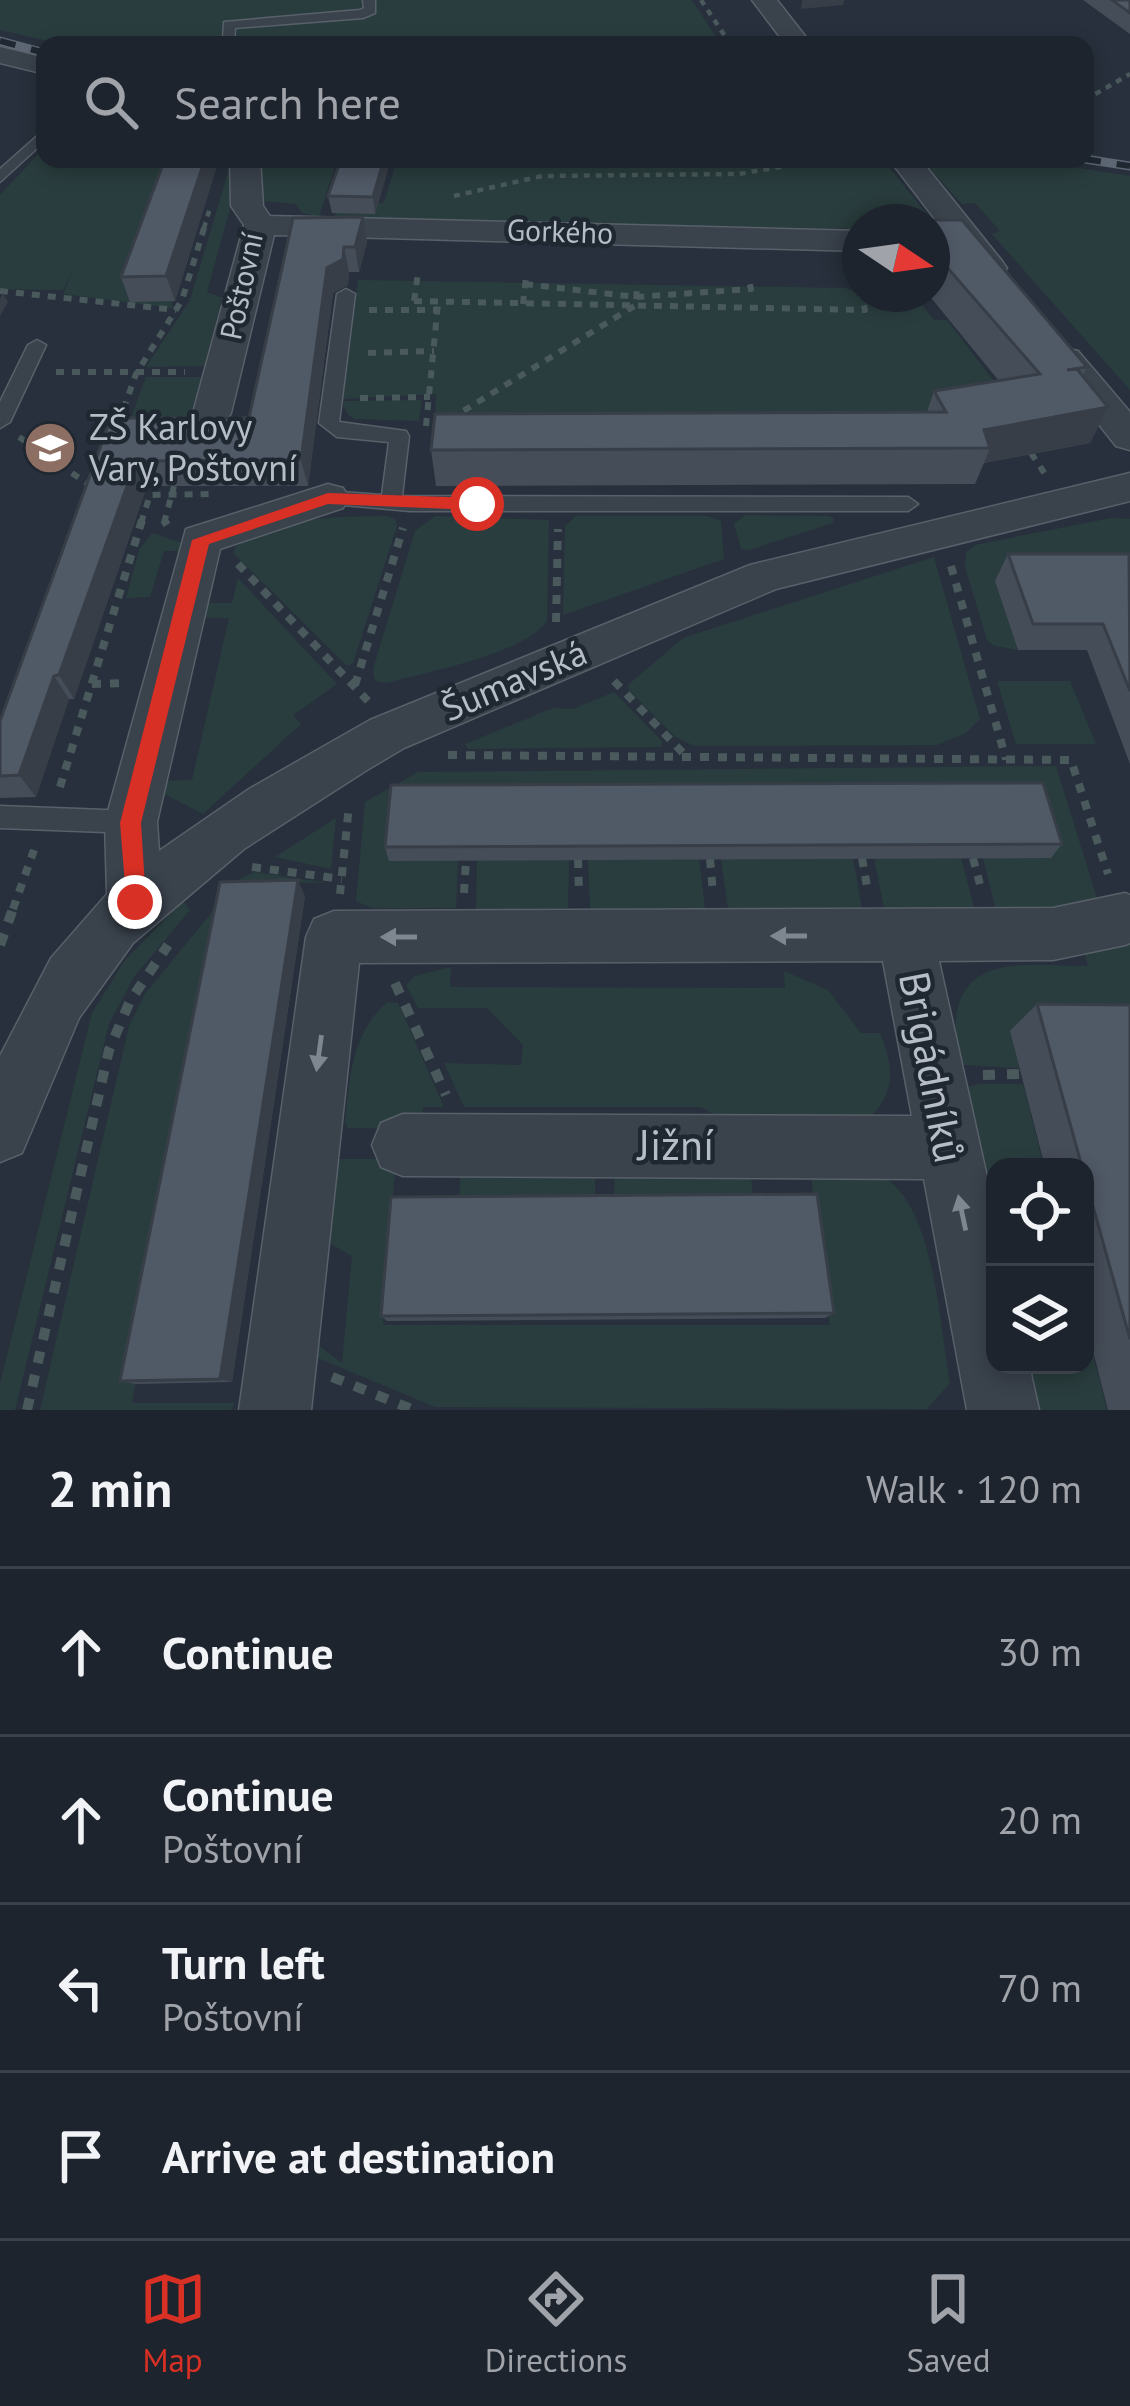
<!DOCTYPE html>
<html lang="en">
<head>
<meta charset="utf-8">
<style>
	:root { --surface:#1d242d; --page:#2a3039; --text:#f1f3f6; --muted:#a0a4aa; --line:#3b4149; --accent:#d93025 }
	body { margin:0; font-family:"PT Sans",sans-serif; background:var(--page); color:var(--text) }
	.controls { position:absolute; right:36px; bottom:36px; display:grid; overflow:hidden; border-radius:24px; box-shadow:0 6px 18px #0003 }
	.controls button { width:108px; height:108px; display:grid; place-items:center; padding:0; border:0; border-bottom:3px solid var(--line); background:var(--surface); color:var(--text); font:60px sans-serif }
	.compass { position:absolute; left:842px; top:204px; width:108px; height:108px; border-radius:50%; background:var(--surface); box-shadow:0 6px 18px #0003; rotate:103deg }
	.stop { position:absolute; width:36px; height:36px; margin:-27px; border:9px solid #d93025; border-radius:50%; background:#fff }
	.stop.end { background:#d93025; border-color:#fff; box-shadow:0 3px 12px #0008 }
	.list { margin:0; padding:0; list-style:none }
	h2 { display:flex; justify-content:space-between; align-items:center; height:156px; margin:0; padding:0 48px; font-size:51px }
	h2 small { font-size:39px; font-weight:400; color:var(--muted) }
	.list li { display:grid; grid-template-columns:78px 1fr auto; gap:36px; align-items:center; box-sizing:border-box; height:168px; padding:0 48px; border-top:3px solid var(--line) }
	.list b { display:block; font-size:45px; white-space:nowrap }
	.list p { margin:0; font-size:39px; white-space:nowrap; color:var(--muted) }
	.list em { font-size:39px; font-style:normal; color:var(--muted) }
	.icon { flex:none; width:66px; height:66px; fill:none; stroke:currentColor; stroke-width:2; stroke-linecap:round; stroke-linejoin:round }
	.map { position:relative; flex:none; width:1130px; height:1410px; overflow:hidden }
	.search { position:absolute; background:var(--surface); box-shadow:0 6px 18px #0003; left:36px; right:36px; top:36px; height:132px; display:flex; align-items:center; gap:30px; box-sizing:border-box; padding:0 42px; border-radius:24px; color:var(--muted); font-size:45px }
	.sheet { height:828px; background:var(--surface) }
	nav { display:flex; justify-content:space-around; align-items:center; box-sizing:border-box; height:168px; border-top:3px solid var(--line); background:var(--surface); font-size:33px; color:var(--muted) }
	nav a { display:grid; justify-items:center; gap:6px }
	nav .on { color:var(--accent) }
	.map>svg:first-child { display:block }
</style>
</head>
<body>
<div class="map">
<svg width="1130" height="1410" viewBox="0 0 1130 1410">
	<rect width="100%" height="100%" fill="#27303c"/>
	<path fill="#2a3d3e" d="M 0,0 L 692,0 L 721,45 L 65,45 L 0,30 Z
		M 45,147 L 45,159 L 181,159 L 172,308 L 63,294 L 73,270 L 63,290 L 0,289 L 0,195 Z
		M 232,159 L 231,205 L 207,292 L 222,298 L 204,366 L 146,367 L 190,300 Z
		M 253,159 L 337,159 L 319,217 L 302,213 L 296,204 L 261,201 Z
		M 397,159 L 882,159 L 926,213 L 926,219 L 860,222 L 860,229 L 334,218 L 338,203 L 384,203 Z
		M 921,159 L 1018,159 L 1130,176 L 1130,390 L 992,234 L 1000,231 L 975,203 L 962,204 Z
		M 358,280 L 846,288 L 860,294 L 914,294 L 934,320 L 947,320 L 1013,406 L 920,422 L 434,444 L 436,394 L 343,399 Z
		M 146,377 L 202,377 L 185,434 L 124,436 Z
		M 422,400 L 419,421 L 356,419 L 348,415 L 342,401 Z
		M 745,515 L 828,516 L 834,518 L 833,523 L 749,550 L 741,549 L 734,524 Z
		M 386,516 L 395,519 L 397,526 L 353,663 L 347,666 L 234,554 L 235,547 C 287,516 328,517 386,516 Z
		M 435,516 L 549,520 L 547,621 C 524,654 427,672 387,683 L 375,681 L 373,669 L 415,531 Z
		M 576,516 L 707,516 L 721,521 L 724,559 L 563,615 L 565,526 Z
		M 1111,518 L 1130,519 L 1130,624 L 996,581 L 1018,650 L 995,646 L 987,640 L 965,567 L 966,552 L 975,545 Z
		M 152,533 L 188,545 L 183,551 L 164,551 L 150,597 L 126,598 L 139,550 Z
		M 934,557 L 980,719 L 966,733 L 937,745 L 695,746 L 675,737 L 629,690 L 628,685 L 683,638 Z
		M 238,578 L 337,684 L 293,715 L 301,724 L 203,814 L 157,790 L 159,781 L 192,780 L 229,618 L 201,618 L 206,603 L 232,603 Z
		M 997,681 L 1070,681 L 1096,744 L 1016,744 Z
		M 614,692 L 662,741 L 662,747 L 468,749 L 465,744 L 553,708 L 573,709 Z
		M 1056,766 L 1100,908 L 995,907 L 983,858 L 1051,858 L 1033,798 L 458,860 L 456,908 L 371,908 L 356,901 L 365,802 L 418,772 Z
		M 336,818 L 331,869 L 275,857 Z
		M 853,858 L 862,908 L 728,909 L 721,859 Z
		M 874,858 L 961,858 L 974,907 L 884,908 Z
		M 699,859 L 705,908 L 590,909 L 588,860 Z
		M 477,860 L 569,860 L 568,908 L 476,910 Z
		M 255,872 L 327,883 L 262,882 L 229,898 L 132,1403 L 235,1403 L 231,1410 L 40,1410 L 129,1026 L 145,994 L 239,879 Z
		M 183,901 L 190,910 L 134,977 L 109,1024 L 15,1410 L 0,1410 L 0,1384 L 92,1013 L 125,960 Z
		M 1079,935 L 1130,937 L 1130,1113 L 1011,1031 L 1019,1068 L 964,1065 C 954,1049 954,1038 956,1019 C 963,950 1036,967 1088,966 Z
		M 451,967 L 450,987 L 785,988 L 784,971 L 828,990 L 861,1033 L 880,1033 C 893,1065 897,1091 870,1117 L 743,1130 L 701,1107 L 464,1107 L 444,1063 L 521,1065 L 523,1045 L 487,1008 L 418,1008 L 406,985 L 415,976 Z
		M 387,1002 L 398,1003 L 444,1107 L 423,1107 L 422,1118 L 404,1129 L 348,1128 L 345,1122 C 350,1076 351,1035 387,1002 Z
		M 979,1084 L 1023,1084 L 1044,1167 L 995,1167 L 995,1218 L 967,1087 Z
		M 323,1159 L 396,1159 L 383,1325 L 830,1325 L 809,1160 C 832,1165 861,1166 882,1177 C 934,1202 940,1329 950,1383 L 927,1409 L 435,1407 L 299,1350 L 301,1332 L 342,1363 L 352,1256 L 314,1234 Z
		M 461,1159 L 595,1159 L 595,1204 L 459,1205 Z
		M 615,1160 L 750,1160 L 753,1203 L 614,1204 Z
		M 1085,1324 L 1107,1410 L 1039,1410 L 1024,1365 L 1085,1365 Z"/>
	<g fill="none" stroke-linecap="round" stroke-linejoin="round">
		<g stroke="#58606a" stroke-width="3">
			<path id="lane" d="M 363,0 L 375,0 L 375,13 L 363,18 L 235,28 L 234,42 L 223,39 L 224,22 L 360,10 L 364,8 Z
				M 45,129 L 45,141 L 0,182 L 0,169 Z
				M 346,289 L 355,294 L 339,422 L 406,431 L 409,436 L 402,496 L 908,497 L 918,504 L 908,511 L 410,511 L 321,503 L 318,498 L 321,493 L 328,491 L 382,495 L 389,442 L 337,437 L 319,423 L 337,294 Z
				M 37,340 L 46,345 L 10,422 L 0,428 L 0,402 L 28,345 Z
				M 0,806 L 131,811 L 140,814 L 144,822 L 140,830 L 131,833 L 0,828 Z"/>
		</g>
		<g stroke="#58606a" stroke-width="3">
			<path id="street" d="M 752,0 L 777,0 L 812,45 L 786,45 Z
				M 0,47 L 45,58 L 45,74 L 0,63 Z
				M 230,159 L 260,159 L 263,206 L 270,216 L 860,231 L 860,251 L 274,235 L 231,413 L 226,422 L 212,425 L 198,422 L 193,413 L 244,225 L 231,206 Z
				M 889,159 L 920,159 L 1002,261 L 1007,268 L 1002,275 L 978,275 Z
				M 1065,348 L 1078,351 L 1130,412 L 1130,450 L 1116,446 L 1047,359 L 1052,351 Z
				M 1130,473 L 1130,501 L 776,589 L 404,748 L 367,770 L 244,849 L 133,943 L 79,1018 L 22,1153 L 0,1162 L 0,1056 L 51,958 L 107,894 L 105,822 L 186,529 L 328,484 L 343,488 L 349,498 L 343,508 L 220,549 L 157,822 L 159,851 L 249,789 L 370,720 L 750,565 Z
				M 1125,893 L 1130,895 L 1130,943 L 1125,945 L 1053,960 L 939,961 L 995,1213 L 995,1365 L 1029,1365 L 1039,1410 L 967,1410 L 924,1179 L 403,1176 L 381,1167 L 372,1145 L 381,1123 L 403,1114 L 912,1116 L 883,961 L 359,963 L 311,1410 L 239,1410 L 306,937 L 314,919 L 334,911 L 1053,908 Z"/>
		</g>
		<path stroke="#49595c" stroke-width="4.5" stroke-dasharray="6 6" stroke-linecap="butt" d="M 701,0 L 731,45
			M 1085,100 L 1130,74
			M 454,196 L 542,176 L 739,174 L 826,159
			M 204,228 L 210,208"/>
		<path stroke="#49595c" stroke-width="6" stroke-dasharray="8 8" stroke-linecap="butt" d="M 859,283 L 860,289
			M 525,284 L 636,297 L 751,289 L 749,281
			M 0,291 L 176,310
			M 414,301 L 865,310 L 861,294
			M 414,301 L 418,273
			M 523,304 L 526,276
			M 369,310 L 437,310
			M 368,353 L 434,351
			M 56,372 L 185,372
			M 360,398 L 430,397
			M 450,419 L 636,305 L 637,283
			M 118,424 L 136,374 L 182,300 L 205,225
			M 426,426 L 438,303
			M 19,437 L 91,486
			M 1031,453 L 1045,474
			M 141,523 L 150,495 L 209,494
			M 164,523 L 174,486"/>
		<path stroke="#49595c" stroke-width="8" stroke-dasharray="9 9" stroke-linecap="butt" d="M 164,520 L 167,525
			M 238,564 L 368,701
			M 951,566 L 1006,759
			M 556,622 L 558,529
			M 614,681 L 685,755
			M 92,684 L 127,683
			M 355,685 L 403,528
			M 448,755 L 1071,760 L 1108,874
			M 60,787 L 142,520
			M 862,858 L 868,892
			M 973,858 L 982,892
			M 578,859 L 579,893
			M 710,859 L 713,893
			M 252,867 L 342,879
			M 464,893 L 466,860
			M 340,894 L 349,805
			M 13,909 L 34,850"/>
		<path stroke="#49595c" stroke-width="10" stroke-dasharray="12 12" stroke-linecap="butt" d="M 0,945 L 14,906
			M 395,983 L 446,1095
			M 983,1075 L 1021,1074
			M 332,1377 L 414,1410
			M 27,1410 L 109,1050 L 130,1001 L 168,945"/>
		<use href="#lane" fill="#3a424c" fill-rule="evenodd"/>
		<use href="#street" fill="#3a424c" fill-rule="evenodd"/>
		<g stroke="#5d6673" stroke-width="9">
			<path id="rail" d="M 0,41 L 45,53
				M 1085,159 L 1130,166"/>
		</g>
		<use href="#rail" stroke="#1f2731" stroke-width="6" stroke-dasharray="16" stroke-linecap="butt"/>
	</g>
	<path fill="#454d58" d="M 1083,0 L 1130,0 L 1130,34 Z
		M 165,159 L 219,159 L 175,301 L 130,302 L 121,277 Z
		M 341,159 L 391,159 L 375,214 L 332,213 L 328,196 Z
		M 363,217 L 367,242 L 359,272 L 349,272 L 348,285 L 333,293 L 308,486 L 147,486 L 74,699 L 69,699 L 36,797 L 0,798 L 0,721 L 111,418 L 249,418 L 293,218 Z
		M 906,220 L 962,220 L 1087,367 L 1083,376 L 1108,407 L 1090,443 L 984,463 L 975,484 L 436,486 L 431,450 L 435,414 L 927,412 L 934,391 L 999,381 L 928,294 L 932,294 L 932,222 L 905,222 Z
		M 1008,554 L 1130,557 L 1130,764 L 1087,650 L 1018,650 L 995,581 Z
		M 391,785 L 1062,844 L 1051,858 L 389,861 L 385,847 Z
		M 305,896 L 232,1382 L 136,1384 L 120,1381 Z
		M 1037,1004 L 1130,1005 L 1130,1410 L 1108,1410 L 1085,1320 L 1085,1167 L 1045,1167 L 1010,1031 Z
		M 834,1313 L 825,1318 L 387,1321 L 381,1316 Z"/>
	<path fill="#383e47" d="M 802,0 L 844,0 L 843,5 L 801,9 Z
		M 205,159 L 219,159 L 175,301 L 166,276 Z
		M 384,159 L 391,159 L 375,214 L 373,197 Z
		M 363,217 L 367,242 L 359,272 L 355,247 Z
		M 344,247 L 349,272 L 348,285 L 333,293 L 308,486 L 301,460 L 327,268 Z
		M 3,293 L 8,302 L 0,316 L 0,299 Z
		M 1108,407 L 1090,443 L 984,463 L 990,448 L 984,430 Z
		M 136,461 L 147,486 L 74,699 L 59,675 Z
		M 54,676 L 69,699 L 36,797 L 19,775 Z
		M 298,880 L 305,896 L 232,1382 L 220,1379 Z"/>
	<path fill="#505966" stroke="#383e47" stroke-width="3" d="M 1112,0 L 1130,0 L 1130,13 Z
		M 165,159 L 205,159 L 166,276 L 121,277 Z
		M 341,159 L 384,159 L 373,197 L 328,196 Z
		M 363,217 L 355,247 L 344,247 L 343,259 L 327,268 L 301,460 L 136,461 L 59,675 L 54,676 L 19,775 L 0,776 L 0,721 L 111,418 L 249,418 L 293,218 Z
		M 906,220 L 962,220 L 1087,367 L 1067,370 L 1077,369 L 1108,407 L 984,430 L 990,448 L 431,450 L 435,414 L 946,412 L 934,391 L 1040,374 L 932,250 L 932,222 L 908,222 Z
		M 1008,554 L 1129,554 L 1130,691 L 1103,624 L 1033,624 Z
		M 1043,783 L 1062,844 L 385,847 L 391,785 Z
		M 298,880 L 220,1379 L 120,1381 L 220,882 Z
		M 1037,1004 L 1130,1005 L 1130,1339 L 1085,1178 L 1085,1167 L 1082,1167 Z
		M 817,1194 L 834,1313 L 381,1316 L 391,1197 Z"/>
	<defs><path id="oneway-solid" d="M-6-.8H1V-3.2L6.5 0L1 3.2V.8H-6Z" transform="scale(3)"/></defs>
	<g fill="#7e8690">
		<use href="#oneway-solid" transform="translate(789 936) rotate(180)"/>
		<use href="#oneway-solid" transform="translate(399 937) rotate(180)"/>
		<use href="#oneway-solid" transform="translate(319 1053) rotate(98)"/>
		<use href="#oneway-solid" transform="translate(962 1213) rotate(-102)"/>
	</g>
	<path fill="#d93025" d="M 328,493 L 477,498 L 485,504 L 477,510 L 328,504 L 209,544 L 141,823 L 146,902 L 143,909 L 127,909 L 120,823 L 192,540 Z"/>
	<defs>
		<g id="school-disc" transform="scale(2.7)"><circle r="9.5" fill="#8d6e63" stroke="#1f2731"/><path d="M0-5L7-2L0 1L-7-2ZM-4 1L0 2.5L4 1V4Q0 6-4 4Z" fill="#fff"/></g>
	</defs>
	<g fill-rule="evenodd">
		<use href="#school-disc" x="50" y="448"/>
	</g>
	<g text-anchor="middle" stroke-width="9" stroke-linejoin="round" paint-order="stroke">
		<g font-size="30" fill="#b6bdc7" stroke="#1f2731">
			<text transform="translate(560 232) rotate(2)" y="10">Gorkého</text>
			<text transform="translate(242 286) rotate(-78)" y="10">Poštovní</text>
		</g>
		<g font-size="36" fill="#b6bdc7" stroke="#1f2731" text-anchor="start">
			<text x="89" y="440">ZŠ Karlovy<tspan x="89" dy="41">Vary, Poštovní</tspan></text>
		</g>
		<g font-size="36" fill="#b6bdc7" stroke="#1f2731">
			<text transform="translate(514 680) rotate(-23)" y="13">Šumavská</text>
		</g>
		<g font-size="42" fill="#b6bdc7" stroke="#1f2731">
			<text transform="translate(932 1067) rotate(79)" y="15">Brigádníků</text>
			<text x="676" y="1160">Jižní</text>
		</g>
	</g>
</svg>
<div class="controls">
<button><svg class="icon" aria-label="locate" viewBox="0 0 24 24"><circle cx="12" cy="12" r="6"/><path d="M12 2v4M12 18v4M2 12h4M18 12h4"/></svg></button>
<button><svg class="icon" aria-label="layers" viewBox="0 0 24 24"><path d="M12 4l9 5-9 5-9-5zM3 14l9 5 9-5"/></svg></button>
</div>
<svg class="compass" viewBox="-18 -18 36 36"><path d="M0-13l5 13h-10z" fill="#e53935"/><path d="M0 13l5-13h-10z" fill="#a0a4aa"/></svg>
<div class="stop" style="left:477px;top:504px"></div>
<div class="stop end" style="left:135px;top:902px"></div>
<div class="search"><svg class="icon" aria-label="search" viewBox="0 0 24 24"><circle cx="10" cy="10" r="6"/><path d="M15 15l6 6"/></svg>Search here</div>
</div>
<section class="sheet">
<h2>2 min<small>Walk · 120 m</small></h2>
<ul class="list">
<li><svg class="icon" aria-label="ahead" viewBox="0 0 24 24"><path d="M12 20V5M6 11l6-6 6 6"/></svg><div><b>Continue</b></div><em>30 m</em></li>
<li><svg class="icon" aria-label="ahead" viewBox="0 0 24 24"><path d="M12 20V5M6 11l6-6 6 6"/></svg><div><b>Continue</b><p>Poštovní</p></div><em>20 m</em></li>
<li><svg class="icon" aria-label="left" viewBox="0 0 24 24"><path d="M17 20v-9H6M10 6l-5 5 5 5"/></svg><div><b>Turn left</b><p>Poštovní</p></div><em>70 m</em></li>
<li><svg class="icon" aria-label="arrive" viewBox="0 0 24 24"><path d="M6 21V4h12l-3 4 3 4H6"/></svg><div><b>Arrive at destination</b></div></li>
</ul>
</section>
<nav>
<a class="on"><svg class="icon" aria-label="map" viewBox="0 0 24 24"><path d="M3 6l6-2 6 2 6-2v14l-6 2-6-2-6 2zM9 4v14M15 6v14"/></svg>Map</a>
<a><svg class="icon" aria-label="directions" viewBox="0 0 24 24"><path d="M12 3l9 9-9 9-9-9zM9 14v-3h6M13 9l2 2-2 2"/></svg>Directions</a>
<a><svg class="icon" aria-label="saved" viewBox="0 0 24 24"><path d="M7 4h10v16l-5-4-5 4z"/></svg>Saved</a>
</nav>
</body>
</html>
